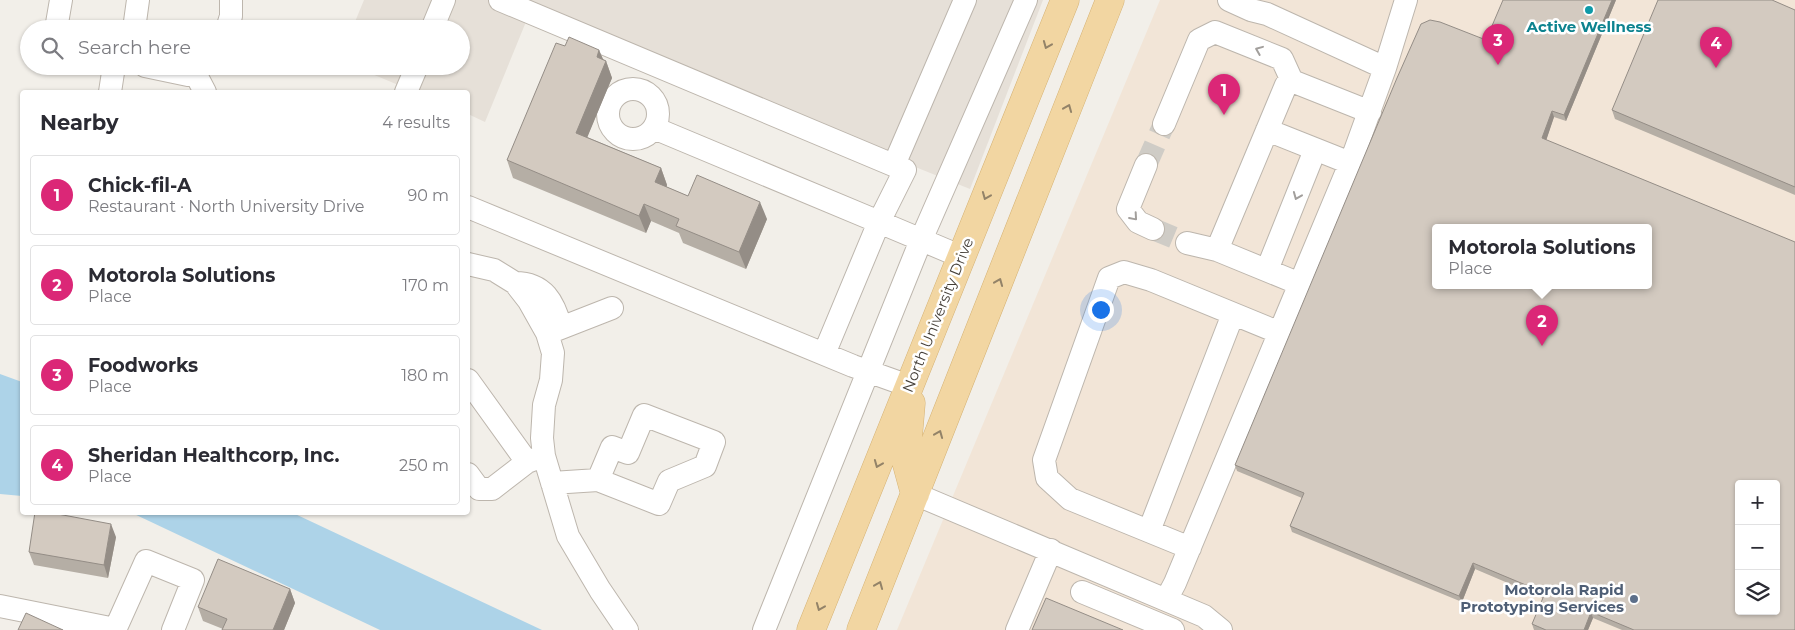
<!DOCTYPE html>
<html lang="en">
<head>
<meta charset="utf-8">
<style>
	:root { --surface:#fff; --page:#f7f7f7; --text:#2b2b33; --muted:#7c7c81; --line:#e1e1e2; --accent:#db2777 }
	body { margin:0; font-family:Montserrat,sans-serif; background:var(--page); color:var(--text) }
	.controls { position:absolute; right:15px; bottom:15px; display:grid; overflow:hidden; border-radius:5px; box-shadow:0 1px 4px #0004 }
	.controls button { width:45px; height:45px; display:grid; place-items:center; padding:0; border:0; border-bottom:1px solid var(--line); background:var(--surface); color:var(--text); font:25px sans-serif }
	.you { position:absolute; left:1100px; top:309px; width:18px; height:18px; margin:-12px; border:4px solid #fff; border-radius:50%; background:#1a73e8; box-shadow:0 0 0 8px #1a73e833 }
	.badge { display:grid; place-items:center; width:32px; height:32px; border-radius:50%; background:var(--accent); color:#fff; font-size:16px; font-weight:700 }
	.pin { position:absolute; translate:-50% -41px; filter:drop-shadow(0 1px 2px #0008) }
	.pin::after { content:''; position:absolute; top:26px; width:18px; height:15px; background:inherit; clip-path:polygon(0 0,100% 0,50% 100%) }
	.popup { position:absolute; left:1432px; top:224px; width:220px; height:65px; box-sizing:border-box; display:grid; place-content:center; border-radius:5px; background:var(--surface); filter:drop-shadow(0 1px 4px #0005); font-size:16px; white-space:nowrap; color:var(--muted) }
	.popup b { font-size:19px; color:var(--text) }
	.popup::after { content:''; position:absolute; left:50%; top:100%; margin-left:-10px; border:10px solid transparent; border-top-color:var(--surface) }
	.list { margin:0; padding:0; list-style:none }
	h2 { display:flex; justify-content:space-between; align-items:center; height:65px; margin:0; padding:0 20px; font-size:21px }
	h2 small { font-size:16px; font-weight:400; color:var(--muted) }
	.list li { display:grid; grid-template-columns:32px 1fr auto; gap:15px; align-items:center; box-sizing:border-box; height:80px; margin:0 10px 10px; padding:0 10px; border:1px solid var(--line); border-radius:5px }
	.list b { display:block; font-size:19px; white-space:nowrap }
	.list p { margin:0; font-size:16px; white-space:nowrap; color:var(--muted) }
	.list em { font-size:16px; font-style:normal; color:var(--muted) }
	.icon { flex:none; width:28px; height:28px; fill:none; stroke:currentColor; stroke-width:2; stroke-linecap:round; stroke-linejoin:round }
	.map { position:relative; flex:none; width:1795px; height:630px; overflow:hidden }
	.search { position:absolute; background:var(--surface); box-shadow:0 1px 4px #0004; left:20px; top:20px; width:450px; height:55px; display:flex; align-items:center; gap:12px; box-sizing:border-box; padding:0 18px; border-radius:28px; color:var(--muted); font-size:19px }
	.panel { position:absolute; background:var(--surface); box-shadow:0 1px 4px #0004; left:20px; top:90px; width:450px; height:425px; border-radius:5px }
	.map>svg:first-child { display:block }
</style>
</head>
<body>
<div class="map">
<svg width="1795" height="630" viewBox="0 0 1795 630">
	<rect width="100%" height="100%" fill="#f2efe9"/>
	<path fill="#e6e0d8" d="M 364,0 L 1043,0 L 970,189 L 530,12 L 485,122 L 468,114 L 468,92 L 415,92 L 353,66 L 461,66 L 461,29 L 352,29 Z"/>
	<path fill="#f2e5d7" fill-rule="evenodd" d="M 1160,0 L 1795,0 L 1795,630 L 897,630 ZM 1436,227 L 1648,227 L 1648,285 L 1436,285 ZM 1739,484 L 1776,484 L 1776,611 L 1739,611 Z"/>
	<path fill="#add3e8" d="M 0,374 L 22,382 L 22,496 L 0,494 Z
		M 132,513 L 293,513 L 542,630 L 380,630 Z"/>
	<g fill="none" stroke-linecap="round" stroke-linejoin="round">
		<path stroke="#cfccc6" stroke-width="22" stroke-dasharray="22 11" stroke-linecap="butt" d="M 1146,165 L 1164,124
			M 1153,229 L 1187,243"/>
		<g stroke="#bdb6ad" stroke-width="24">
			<path id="minor" d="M 500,0 L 905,170 L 879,222 L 962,257
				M 1229,0 L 1251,10 L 1267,14 L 1385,68
				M 56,29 L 61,0
				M 134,29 L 138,0
				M 227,29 L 231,16 L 231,0
				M 432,29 L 444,0
				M 145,66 L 188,75
				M 193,69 L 205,92
				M608 114a25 25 0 1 1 50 0a25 25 0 1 1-50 0Z
				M 110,92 L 114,66
				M 406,92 L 417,66
				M 1164,124 L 1199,40 L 1215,32 L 1282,59 L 1292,81
				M 654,128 L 879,222 L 824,354
				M 1267,130 L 1350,163
				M 894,165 L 965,0
				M 1146,165 L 1128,209 L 1138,222 L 1153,229
				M 468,207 L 853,366 L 909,386
				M 1187,243 L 1217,250
				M 468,264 L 494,270 L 515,283 L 529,301 L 547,333 L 553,353 L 551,380 L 544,405 L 542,438 L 544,456 L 568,536 L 600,590 L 627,630
				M 1267,270 L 1315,150
				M 515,283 C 544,283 554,302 561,328
				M 1300,284 L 1217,250 L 1286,85 L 1292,81 L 1370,112
				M 548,333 L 612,308
				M 468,380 L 527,462
				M 468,474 L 479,489 L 492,489 L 527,462 L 540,457
				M 552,483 L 598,480 L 659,504 L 669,481 L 705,466 L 714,442 L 644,415 L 628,453 L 612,447 L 598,480
				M 915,494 L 1204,616 L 1221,630
				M 1149,531 L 1233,314
				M 1190,548 L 1070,499 L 1047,478 L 1044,460 L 1109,278 L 1124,272 L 1151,280 L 1280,333
				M 1082,592 L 1173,630
				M 1166,600 L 1175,583 L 1352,159 L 1385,68 L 1406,0
				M 0,606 L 115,629
				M 115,630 L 146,561 L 193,580 L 173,630
				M 764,630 L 921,240 L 1026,0
				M 1017,630 L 1051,550"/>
		</g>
		<g stroke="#d5b274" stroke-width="29">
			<path id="major" d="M 911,403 L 906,461 L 915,494
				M 811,630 L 1065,0
				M 861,630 L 1110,0"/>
		</g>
		<use href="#minor" stroke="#fff" stroke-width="22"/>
		<use href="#major" stroke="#f2d6a2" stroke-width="28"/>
	</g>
	<path fill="#b5aea5" d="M 1616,0 L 1566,121 L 1554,117 L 1546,140 L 1795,630 L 1622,630 L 1593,618 L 1588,630 L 1534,630 L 1532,624 L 1543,598 L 1475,569 L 1462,602 L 1292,532 L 1290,526 L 1302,498 L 1237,471 L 1235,465 L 1486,40 Z
		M 1795,10 L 1795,195 L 1615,119 L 1612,110 Z
		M 565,46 L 599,50 L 603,59 L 606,61 L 612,78 L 587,137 L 661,168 L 667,185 L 667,187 L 688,196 L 767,219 L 746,269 L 683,243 L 679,233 L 651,221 L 646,233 L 513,178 L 507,160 Z
		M 116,537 L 108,578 L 34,565 L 29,552 Z
		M 290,589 L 295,603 L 284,630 L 222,630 L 223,629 L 203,621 L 198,607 Z"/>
	<path fill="#948d86" d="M 1612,0 L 1616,0 L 1566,121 L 1564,115 Z
		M 599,50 L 605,64 L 606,61 L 612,78 L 582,150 L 576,133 L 597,57 Z
		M 1552,111 L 1554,117 L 1545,144 L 1542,138 Z
		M 661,168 L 667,185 L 661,200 L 655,182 Z
		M 760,202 L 767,219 L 746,269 L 739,252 Z
		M 644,204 L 651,221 L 646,233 L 639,216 Z
		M 111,524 L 116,537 L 108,578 L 104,565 Z
		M 1473,563 L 1475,569 L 1462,602 L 1459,596 Z
		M 290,589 L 295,603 L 284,630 L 273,630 Z
		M 1591,612 L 1593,618 L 1588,630 L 1584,630 Z"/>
	<path fill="#d3cac0" stroke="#948d86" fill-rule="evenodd" d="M 1503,0 L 1612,0 L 1564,115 L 1552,111 L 1542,138 L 1795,242 L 1795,630 L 1634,630 L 1591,612 L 1584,630 L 1546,630 L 1532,624 L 1545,593 L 1473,563 L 1459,596 L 1290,526 L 1304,493 L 1235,465 L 1397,78 L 1421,24 L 1430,20 L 1440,22 L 1486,40 ZM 1436,227 L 1648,227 L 1648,285 L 1436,285 ZM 1739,484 L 1776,484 L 1776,611 L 1739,611 Z
		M 1658,0 L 1772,0 L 1795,10 L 1795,187 L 1612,110 Z
		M 569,37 L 599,50 L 597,57 L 606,61 L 576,133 L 661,168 L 655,182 L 688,196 L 697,175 L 760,202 L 739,252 L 676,226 L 679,219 L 644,204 L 639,216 L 507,160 L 556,43 L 565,46 Z
		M 35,512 L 47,512 L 111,524 L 104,565 L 29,552 Z
		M 218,559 L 290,589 L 273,630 L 222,630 L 227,619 L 198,607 Z
		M 1046,598 L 1123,630 L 1032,630 Z
		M 26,613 L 63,630 L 18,630 Z"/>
	<defs><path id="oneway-chevron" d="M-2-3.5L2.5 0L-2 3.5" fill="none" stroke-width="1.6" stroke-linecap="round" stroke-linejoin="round" transform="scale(1.25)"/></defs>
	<g stroke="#938368">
		<use href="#oneway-chevron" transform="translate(1047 45) rotate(112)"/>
		<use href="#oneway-chevron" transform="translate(1068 108) rotate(-68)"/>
		<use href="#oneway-chevron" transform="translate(986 196) rotate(112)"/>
		<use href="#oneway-chevron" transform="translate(999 282) rotate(-68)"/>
		<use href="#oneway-chevron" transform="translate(939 434) rotate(-68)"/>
		<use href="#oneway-chevron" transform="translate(878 464) rotate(112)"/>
		<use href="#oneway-chevron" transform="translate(879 585) rotate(-68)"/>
		<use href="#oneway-chevron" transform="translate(820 607) rotate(112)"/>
	</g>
	<g stroke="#a29f9c">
		<use href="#oneway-chevron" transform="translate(1259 50) rotate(-158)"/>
		<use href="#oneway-chevron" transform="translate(1297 196) rotate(112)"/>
		<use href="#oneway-chevron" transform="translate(1134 217) rotate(49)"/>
	</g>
	<circle fill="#0f9aa8" stroke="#fff" stroke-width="2" cx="1589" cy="10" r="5"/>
	<circle fill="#5c6f8a" stroke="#fff" stroke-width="2" cx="1634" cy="599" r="5"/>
	<g text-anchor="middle" stroke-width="5" stroke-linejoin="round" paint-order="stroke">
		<g font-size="15" font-weight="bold" fill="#0d838f" stroke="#fff">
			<text x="1589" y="32">Active Wellness</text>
		</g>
		<g font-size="15" fill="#453f38" stroke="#fff">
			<text transform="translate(938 315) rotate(-68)" y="5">North University Drive</text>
		</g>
		<g font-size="15" font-weight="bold" fill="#4e5e75" stroke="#fff" text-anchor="end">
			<text x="1624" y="595">Motorola Rapid<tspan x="1624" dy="17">Prototyping Services</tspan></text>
		</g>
	</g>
</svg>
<div class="controls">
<button>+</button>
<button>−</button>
<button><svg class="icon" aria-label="layers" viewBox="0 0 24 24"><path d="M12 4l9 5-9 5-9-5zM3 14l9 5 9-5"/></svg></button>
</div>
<div class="you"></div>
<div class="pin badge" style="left:1224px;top:115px">1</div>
<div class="pin badge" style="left:1542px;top:346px">2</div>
<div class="popup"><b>Motorola Solutions</b>Place</div>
<div class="pin badge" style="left:1498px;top:65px">3</div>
<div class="pin badge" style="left:1716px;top:68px">4</div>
<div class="search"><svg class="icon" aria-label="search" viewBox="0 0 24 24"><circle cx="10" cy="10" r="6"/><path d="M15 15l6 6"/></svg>Search here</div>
<section class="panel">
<h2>Nearby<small>4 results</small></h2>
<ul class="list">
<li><span class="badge">1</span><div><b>Chick-fil-A</b><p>Restaurant · North University Drive</p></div><em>90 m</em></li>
<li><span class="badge">2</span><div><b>Motorola Solutions</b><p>Place</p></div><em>170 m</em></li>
<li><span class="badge">3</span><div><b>Foodworks</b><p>Place</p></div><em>180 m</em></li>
<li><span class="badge">4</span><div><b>Sheridan Healthcorp, Inc.</b><p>Place</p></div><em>250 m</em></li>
</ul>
</section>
</div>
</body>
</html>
